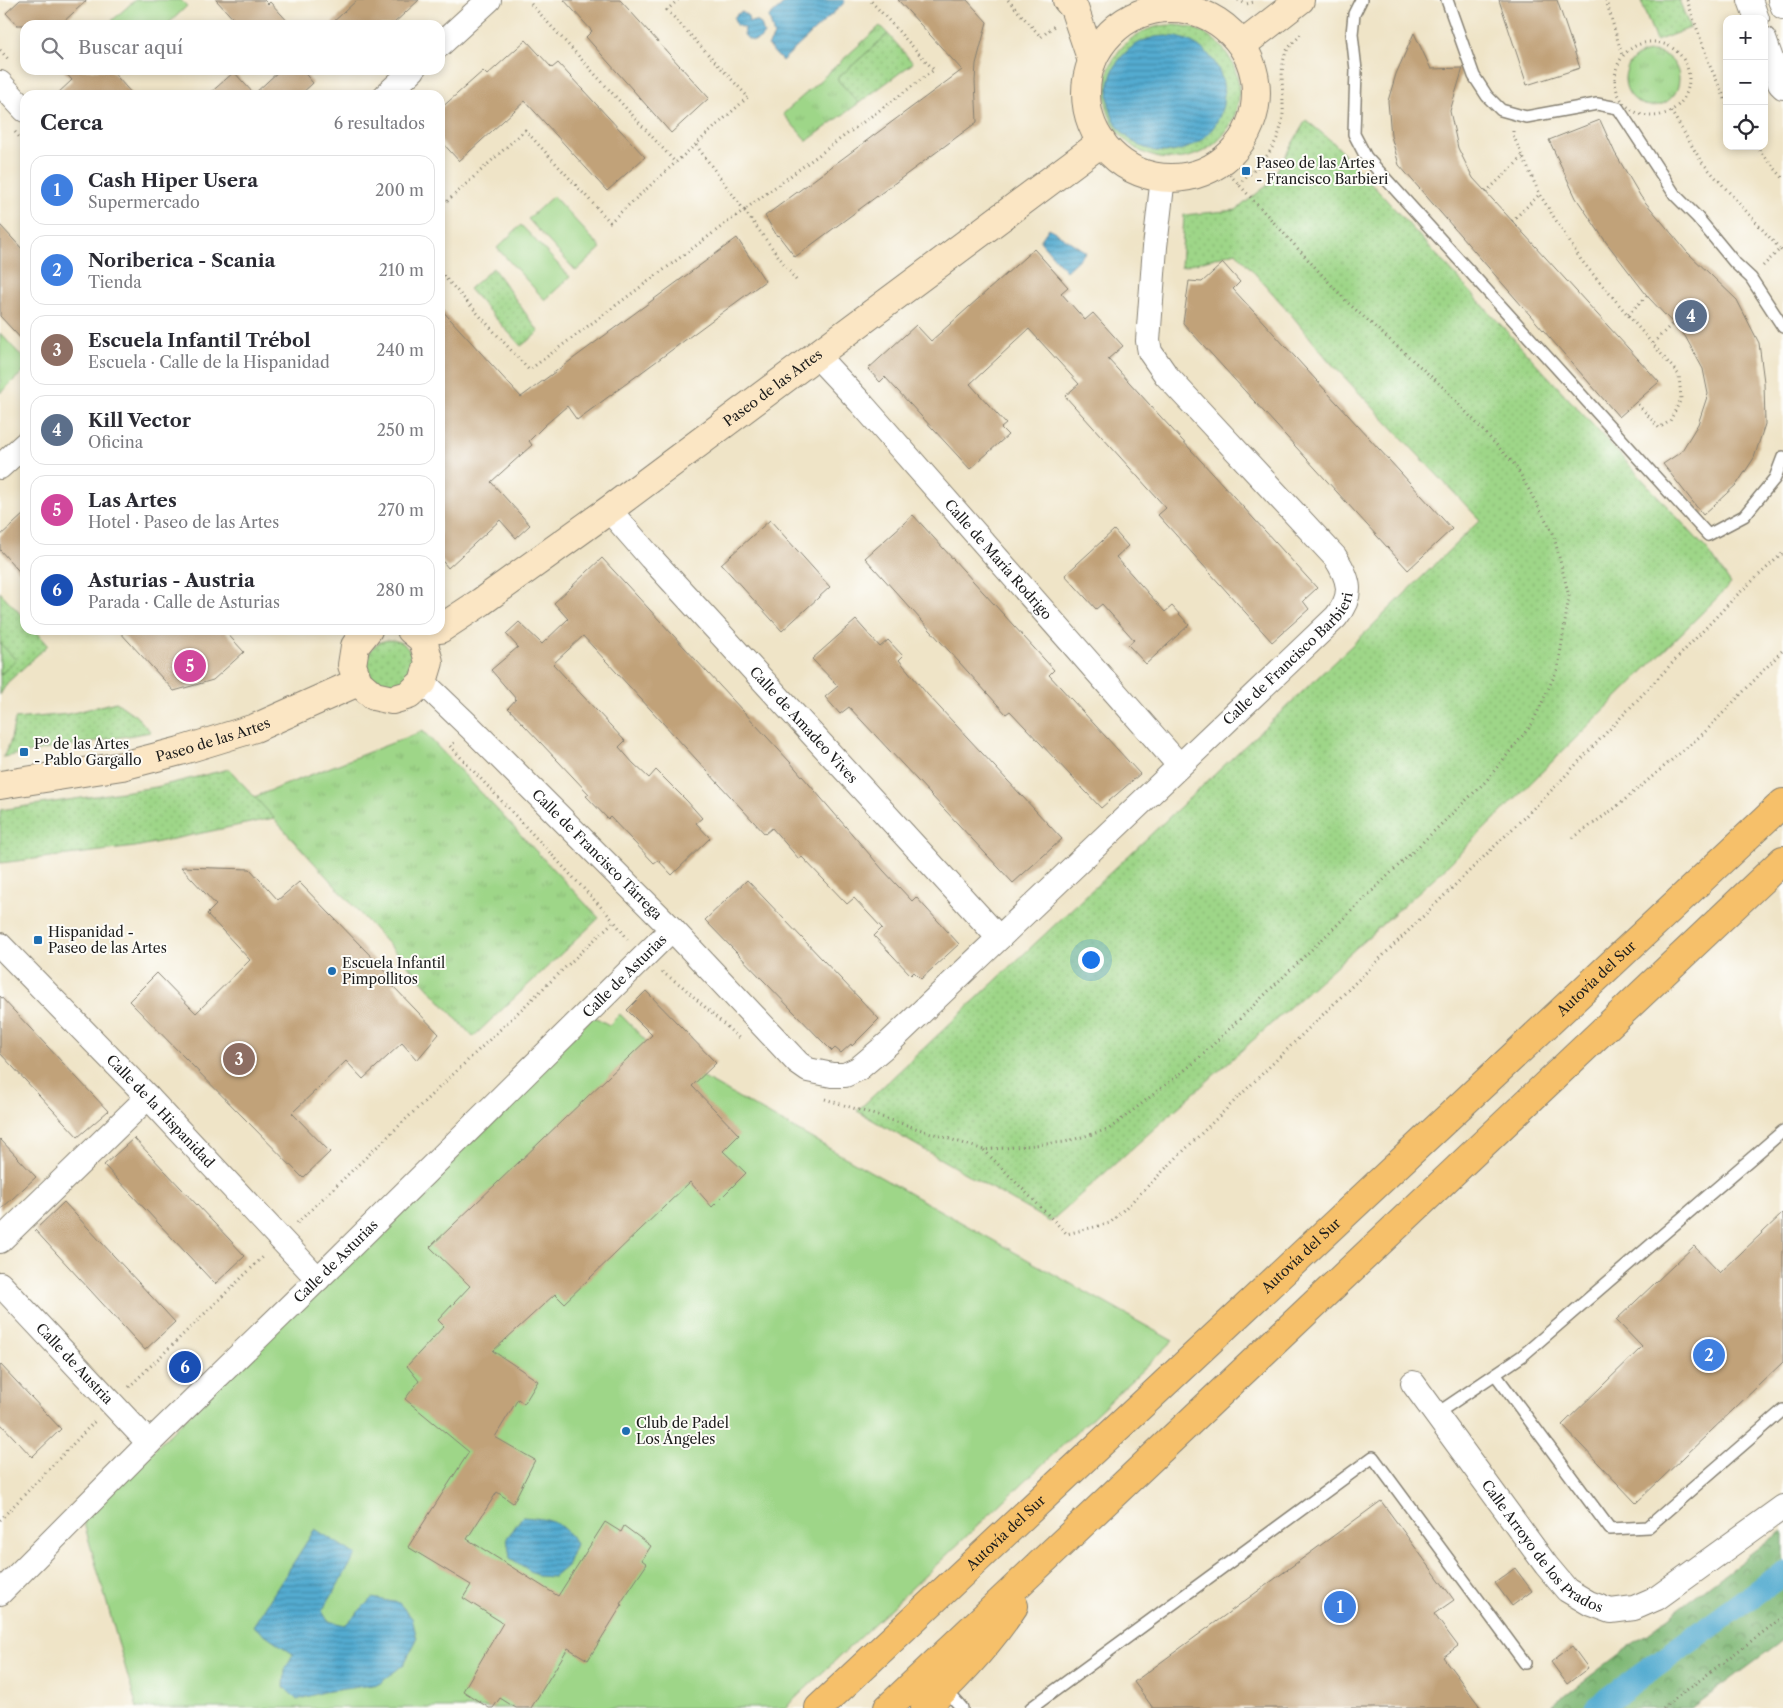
<!DOCTYPE html>
<html lang="es">
<head>
<meta charset="utf-8">
<style>
	:root { --surface:#fff; --page:#f7f7f7; --text:#2b2b33; --muted:#7c7c81; --line:#e1e1e2; --accent:#1f6fb2 }
	body { margin:0; font-family:"Libre Caslon Text",serif; background:var(--page); color:var(--text) }
	.controls { position:absolute; right:15px; top:15px; display:grid; overflow:hidden; border-radius:10px; box-shadow:0 2px 8px #0003 }
	.controls button { width:45px; height:45px; display:grid; place-items:center; padding:0; border:0; border-bottom:1px solid var(--line); background:var(--surface); color:var(--text); font:25px sans-serif }
	.you { position:absolute; left:1090px; top:959px; width:18px; height:18px; margin:-12px; border:4px solid #fff; border-radius:50%; background:#1a73e8; box-shadow:0 0 0 8px #1a73e833 }
	.badge { display:grid; place-items:center; width:32px; height:32px; border-radius:50%; background:var(--accent); color:#fff; font-size:16px; font-weight:700 }
	.pin { position:absolute; translate:-50% -50%; border:2px solid #fff; box-shadow:0 1px 5px #0006 }
	.list { margin:0; padding:0; list-style:none }
	h2 { display:flex; justify-content:space-between; align-items:center; height:65px; margin:0; padding:0 20px; font-size:21px }
	h2 small { font-size:16px; font-weight:400; color:var(--muted) }
	.list li { display:grid; grid-template-columns:32px 1fr auto; gap:15px; align-items:center; box-sizing:border-box; height:70px; margin:0 10px 10px; padding:0 10px; border:1px solid var(--line); border-radius:15px }
	.list b { display:block; font-size:19px; white-space:nowrap }
	.list p { margin:0; font-size:16px; white-space:nowrap; color:var(--muted) }
	.list em { font-size:16px; font-style:normal; color:var(--muted) }
	.icon { flex:none; width:28px; height:28px; fill:none; stroke:currentColor; stroke-width:2; stroke-linecap:round; stroke-linejoin:round }
	.map { position:relative; flex:none; width:1783px; height:1708px; overflow:hidden }
	.search { position:absolute; background:var(--surface); box-shadow:0 2px 8px #0003; left:20px; top:20px; width:425px; height:55px; display:flex; align-items:center; gap:12px; box-sizing:border-box; padding:0 18px; border-radius:15px; color:var(--muted); font-size:19px }
	.panel { position:absolute; background:var(--surface); box-shadow:0 2px 8px #0003; left:20px; top:90px; width:425px; height:545px; border-radius:15px }
	.map>svg:first-child { display:block }
</style>
</head>
<body>
<div class="map">
<svg width="1783" height="1708" viewBox="0 0 1783 1708">
	<defs>
		<pattern id="grass-tufts" width="24" height="20" patternUnits="userSpaceOnUse" patternTransform="scale(1.25)"><rect width="24" height="20" fill="#9ed688"/><path d="M3 7l-1-3M5 7V3M7 7l1-3M15 17l-1-3M17 17v-4M19 17l1-3" fill="none" stroke="#88b775"/></pattern>
		<pattern id="forest-crowns" width="20" height="18" patternUnits="userSpaceOnUse" patternTransform="scale(1.25)"><rect width="20" height="18" fill="#7eb774"/><path d="M2 6a3 3 0 1 1 6 0M12 15a3 3 0 1 1 6 0" fill="none" stroke="#66945e"/></pattern>
		<pattern id="park-dots" width="8" height="8" patternUnits="userSpaceOnUse" patternTransform="scale(1.25)"><rect width="8" height="8" fill="#9ed688"/><path d="M2 2h.1M6 6h.1" fill="none" stroke="#88b775" stroke-width="1.8" stroke-linecap="round"/></pattern>
		<pattern id="water-rules" width="6" height="5" patternUnits="userSpaceOnUse" patternTransform="scale(1.25)"><rect width="6" height="5" fill="#53abd0"/><path d="M0 2.5h6" fill="none" stroke="#448aa8"/></pattern>
	</defs>
	<rect width="100%" height="100%" fill="#fdfcf7"/>
	<filter id="ink" filterUnits="userSpaceOnUse"><feTurbulence type="fractalNoise" baseFrequency=".02" numOctaves="2"/><feDisplacementMap in="SourceGraphic" scale="10" xChannelSelector="R" yChannelSelector="G"/><feConvolveMatrix kernelMatrix="1 2 1 2 8 2 1 2 1" color-interpolation-filters="sRGB"/></filter>
	<filter id="wash" filterUnits="userSpaceOnUse"><feTurbulence type="fractalNoise" baseFrequency=".0096" numOctaves="4" result="noise"/><feDisplacementMap in="SourceGraphic" scale="20" xChannelSelector="R" yChannelSelector="G"/><feGaussianBlur stdDeviation="1.12" result="paint"/><feColorMatrix in="noise" values="0 0 0 0 0 0 0 0 0 0 0 0 0 0 0 0 0 1.4 0 .05"/><feComposite in="paint" operator="in"/></filter>
	<g filter="url(#wash)">
		<rect width="100%" height="100%" fill="#efe4c7"/>
		<path fill="url(#grass-tufts)" stroke="#5d7952" d="M 880,26 L 888,34 L 837,79 L 859,103 L 807,141 L 783,114 Z
			M1625 79a27 27 0 1 1 54 0a27 27 0 1 1-54 0Z
			M 423,731 L 599,918 L 473,1037 L 254,797 Z"/>
		<path fill="url(#forest-crowns)" stroke="#4d6a48" d="M 1783,1530 L 1783,1641 L 1692,1708 L 1548,1708 Z"/>
		<path fill="url(#park-dots)" stroke="#5d7952" d="M 1645,0 L 1679,0 L 1690,28 L 1656,41 L 1641,1 Z
			M1105 92a67 67 0 1 1 134 0a67 67 0 1 1-134 0Z
			M 888,34 L 913,63 L 859,103 L 837,79 Z
			M 1306,120 L 1335,144 L 1709,552 L 1731,584 L 1444,869 L 1050,1222 L 857,1111 L 1367,631 L 1480,520 L 1328,360 L 1290,313 L 1236,252 L 1181,267 L 1184,215 L 1236,210 L 1269,184 Z
			M 493,268 L 539,332 L 521,346 L 469,289 Z
			M 0,592 L 25,619 L 25,630 L 35,630 L 48,645 L 7,683 L 0,695 Z
			M367 663a23 23 0 1 1 46 0a23 23 0 1 1-46 0Z
			M 116,702 L 136,716 L 151,732 L 3,757 L 10,743 L 15,719 L 69,714 Z
			M 229,769 L 274,818 L 135,847 L 0,863 L 0,810 L 156,787 Z"/>
		<path fill="#9ed688" stroke="#5d7952" d="M 135,0 L 181,0 L 187,6 L 167,25 L 107,25 Z
			M 553,196 L 601,248 L 576,271 L 528,219 Z
			M 521,225 L 570,277 L 545,300 L 497,248 Z
			M 0,333 L 25,360 L 25,370 L 0,393 Z
			M 0,643 L 16,660 L 0,675 Z
			M 620,1014 L 646,1041 L 643,1044 L 1173,1341 L 785,1708 L 137,1708 L 83,1520 L 593,1016 L 609,1025 Z"/>
		<path fill="url(#water-rules)" stroke="#386476" d="M 788,0 L 844,0 L 845,2 L 782,61 L 768,46 L 774,36 L 769,17 Z
			M 742,12 L 748,16 L 749,22 L 756,21 L 761,24 L 764,34 L 760,39 L 754,41 C 747,40 742,35 744,28 L 736,25 L 734,18 L 737,14 Z
			M1108 94a58 58 0 1 1 116 0a58 58 0 1 1-116 0Z
			M 1049,228 L 1086,252 L 1066,271 L 1040,241 Z
			M 522,1517 C 549,1519 561,1520 576,1544 L 567,1566 L 554,1577 L 538,1576 L 510,1558 L 507,1538 Z
			M 315,1529 L 356,1555 L 322,1611 L 328,1621 L 345,1625 L 372,1598 L 399,1603 L 412,1618 L 417,1639 L 404,1664 L 379,1684 L 323,1692 L 297,1700 L 284,1687 L 285,1670 L 293,1654 L 253,1626 Z"/>
		<g fill="none" stroke-linecap="round" stroke-linejoin="round">
			<path stroke="#53abd0" stroke-width="25" d="M 1597,1708 L 1783,1573"/>
		</g>
		<g id="blocks">
			<path fill="#c1a279" d="M 20,0 L 87,0 L 60,25 L 17,25 L 6,13 Z
				M 216,0 L 264,0 L 268,4 L 270,2 L 291,25 L 239,25 Z
				M 357,0 L 419,0 L 392,25 L 330,25 Z
				M 564,0 L 620,0 L 709,98 L 671,133 L 586,37 L 592,31 Z
				M 898,0 L 967,0 L 987,22 L 976,64 L 975,81 L 977,122 L 795,257 L 778,235 L 777,236 L 765,216 L 962,70 Z
				M 1499,0 L 1557,0 L 1580,68 L 1527,85 Z
				M 1414,33 L 1431,69 L 1463,68 L 1450,111 L 1458,148 L 1473,178 L 1659,382 L 1619,417 L 1399,165 L 1391,136 L 1388,101 L 1396,74 Z
				M 526,40 L 552,68 L 558,63 L 645,157 L 607,191 L 525,101 L 459,161 L 440,140 L 440,109 L 483,71 L 487,75 Z
				M 63,70 L 111,70 L 133,95 L 56,95 L 72,80 Z
				M 280,70 L 302,70 L 313,83 L 300,95 L 208,95 L 234,72 L 254,94 Z
				M 1600,120 L 1615,153 L 1641,197 L 1687,252 L 1737,300 L 1759,343 L 1764,382 L 1765,424 L 1754,458 L 1737,484 L 1703,515 L 1663,464 L 1681,452 L 1698,424 L 1708,394 L 1703,369 L 1685,336 L 1649,298 L 1606,242 L 1576,198 L 1549,140 Z
				M 0,225 L 25,252 L 25,343 L 0,316 Z
				M 737,238 L 765,281 L 577,420 L 567,406 L 544,426 L 529,441 L 532,445 L 491,482 L 530,525 L 516,538 L 500,520 L 448,568 L 440,558 L 440,308 L 521,397 Z
				M 1034,249 L 1068,287 L 1061,293 L 1085,320 L 1093,313 L 1123,346 L 1108,359 L 1317,588 L 1303,601 L 1309,609 L 1272,642 L 1158,515 L 1166,508 L 1065,396 L 1079,384 L 1029,329 L 970,384 L 1006,424 L 1001,428 L 1008,435 L 970,469 L 885,377 L 880,382 L 868,369 L 916,325 L 931,341 Z
				M 1223,263 L 1240,282 L 1233,289 L 1452,529 L 1408,570 L 1183,323 L 1189,281 L 1202,282 Z
				M 25,513 L 25,578 L 0,550 L 0,536 Z
				M 913,515 L 1054,670 L 1049,675 L 1140,774 L 1101,808 L 1010,711 L 1006,714 L 865,558 Z
				M 770,520 L 830,587 L 782,631 L 721,564 Z
				M 1114,530 L 1128,546 L 1116,557 L 1165,612 L 1172,606 L 1189,625 L 1146,664 L 1128,645 L 1134,640 L 1102,604 L 1096,609 L 1065,575 Z
				M 602,558 L 790,762 L 883,870 L 912,901 L 916,897 L 959,944 L 921,979 L 914,972 L 911,975 L 874,936 L 882,928 L 854,898 L 847,904 L 802,857 L 799,859 L 772,828 L 765,834 L 583,636 L 553,664 L 625,741 L 619,747 L 633,763 L 649,778 L 656,770 L 687,801 L 702,818 L 696,823 L 710,838 L 672,875 L 658,860 L 654,863 L 610,817 L 608,819 L 586,796 L 589,794 L 508,708 L 516,699 L 491,670 L 518,647 L 506,634 L 519,622 L 542,644 L 568,619 L 554,603 Z
				M 856,620 L 880,647 L 888,640 L 903,656 L 899,660 L 927,694 L 1062,839 L 1013,883 L 849,707 L 840,714 L 825,697 L 838,686 L 812,659 Z
				M 118,630 L 224,630 L 244,652 L 213,680 L 174,691 Z
				M 181,867 L 250,869 L 278,900 L 299,882 L 395,981 L 392,985 L 439,1034 L 417,1060 L 402,1043 L 363,1079 L 346,1061 L 292,1113 L 330,1152 L 303,1178 L 129,1001 L 157,973 L 196,1013 L 250,960 L 207,914 L 216,905 Z
				M 747,880 L 879,1019 L 852,1046 L 851,1044 L 841,1053 L 835,1048 L 832,1051 L 823,1042 L 705,920 Z
				M 646,991 L 716,1063 L 692,1086 L 739,1135 L 723,1151 L 746,1173 L 712,1207 L 690,1182 L 564,1303 L 555,1294 L 493,1351 L 538,1381 L 524,1404 L 518,1399 L 495,1437 L 535,1460 L 513,1503 L 497,1492 L 467,1539 L 558,1596 L 605,1522 L 621,1532 L 624,1526 L 651,1546 L 642,1560 L 647,1564 L 620,1604 L 622,1605 L 588,1660 L 568,1648 L 531,1708 L 516,1708 L 500,1698 L 493,1708 L 489,1708 L 463,1691 L 503,1623 L 463,1598 L 471,1585 L 408,1547 L 469,1452 L 405,1399 L 419,1381 L 407,1366 L 444,1326 L 438,1320 L 470,1286 L 430,1247 L 652,1035 L 627,1010 Z
				M 0,996 L 108,1111 L 78,1137 L 0,1053 Z
				M 134,1138 L 245,1256 L 215,1284 L 104,1165 Z
				M 0,1139 L 36,1177 L 0,1210 Z
				M 64,1202 L 175,1322 L 145,1350 L 35,1230 Z
				M 1783,1213 L 1783,1362 L 1636,1503 L 1562,1425 L 1642,1347 L 1616,1320 L 1694,1246 L 1720,1273 Z
				M 0,1364 L 61,1429 L 32,1457 L 0,1423 Z
				M 1381,1501 L 1454,1600 L 1434,1614 L 1458,1646 L 1443,1657 L 1481,1708 L 1153,1708 L 1134,1682 Z
				M 1515,1568 L 1532,1591 L 1512,1606 L 1495,1583 Z
				M 1572,1646 L 1588,1668 L 1567,1684 L 1551,1662 Z"/>
		</g>
	</g>
	<g filter="url(#ink)">
		<use href="#blocks" fill-opacity="0" stroke="#868072" stroke-width="1"/>
		<g fill="none" stroke-linecap="round" stroke-linejoin="round">
			<g stroke="#868072" stroke-width="14">
				<path id="lane" d="M 1361,0 L 1354,14 L 1352,34 L 1356,70 L 1354,134 L 1366,157 L 1708,535 L 1744,516 L 1775,478 L 1783,457
					M 1447,0 L 1474,76 L 1487,96 L 1501,110 L 1526,117 L 1597,104 L 1618,108 L 1675,195 L 1697,217 L 1735,263 L 1751,278 L 1783,327
					M 1495,1374 L 1610,1529 L 1648,1527 L 1783,1410
					M 1436,1414 L 1522,1356 L 1783,1131
					M 945,1689 L 962,1708
					M 1031,1708 L 1373,1457 L 1525,1663"/>
			</g>
			<g stroke="#868072" stroke-width="26">
				<g id="street">
					<path d="M 1750,0 L 1757,19"/>
					<path d="M 1780,0 L 1783,7"/>
					<path d="M 1764,39 L 1780,84 L 1783,87"/>
					<path d="M 440,45 L 489,0"/>
					<path d="M 0,83 L 25,110"/>
					<path d="M 386,95 L 413,70"/>
					<path id="s1" d="M 816,355 L 860,402 L 1179,765"/>
					<path d="M 0,467 L 25,444"/>
					<path id="s2" d="M 609,510 L 651,558 L 999,938"/>
					<path id="s3" d="M 423,682 L 471,728 L 672,929 L 798,1063 L 808,1070 L 832,1075 L 845,1075 L 858,1069 L 890,1042 L 1336,617 C 1354,595 1350,580 1335,557 L 1166,375 L 1150,352 L 1148,341 L 1155,247 L 1163,177"/>
					<path id="s4" d="M 0,945 L 148,1097 L 318,1279"/>
					<path d="M 0,1241 L 148,1097"/>
					<path id="s5" d="M 0,1284 L 149,1443"/>
					<path id="s6" d="M 1413,1383 L 1546,1565 L 1567,1590 L 1589,1603 L 1611,1611 L 1634,1608 L 1657,1598 L 1783,1507"/>
					<path id="s7" d="M 0,1593 L 149,1443 L 318,1279 L 672,929"/>
				</g>
			</g>
			<g stroke="#868072" stroke-width="30">
				<g id="secondary">
					<path d="M 1067,0 L 1074,8 L 1092,61"/>
					<circle cx="1171" cy="93" r="85"/>
					<path d="M 1242,45 L 1300,0"/>
					<path id="s8" d="M 440,629 L 481,602 L 609,510 L 1102,142"/>
					<path d="M 368,630 L 355,646 L 352,665 L 358,682 L 374,696 L 392,700 L 409,695 L 423,682 L 429,662 L 423,640 L 411,630"/>
					<path id="s9" d="M 0,785 L 122,766 L 180,751 L 255,728 L 358,682"/>
				</g>
			</g>
			<g stroke="#868072" stroke-width="30">
				<g id="highway">
					<path id="s10" d="M 819,1708 L 1783,803"/>
					<path d="M 888,1708 L 1783,860"/>
					<path d="M 925,1708 C 958,1677 990,1643 1014,1606"/>
				</g>
			</g>
			<path stroke="#868072" stroke-width="3" stroke-dasharray="1 4" stroke-linecap="butt" d="M 1008,0 L 1041,37 L 1054,26
				M 1238,0 L 1246,4 L 1254,2
				M 1606,0 L 1622,55
				M 1687,0 L 1710,66 L 1727,103
				M 531,4 L 676,163
				M1615 79a37 37 0 1 1 74 0a37 37 0 1 1-74 0Z
				M 0,50 L 10,61
				M 1671,111 L 1701,161 L 1780,249
				M 1513,131 L 1513,135 L 1540,195 L 1581,260 L 1679,375 L 1681,399 L 1670,421 L 1659,428 L 1636,402
				M 15,132 L 25,143
				M 1756,146 L 1783,178
				M 1238,184 C 1264,164 1285,139 1283,104 C 1283,89 1280,70 1285,55 C 1287,47 1297,40 1301,34 L 1300,32
				M 1486,192 L 1523,157
				M 440,208 L 525,130 L 610,222 L 748,97 L 667,10 L 678,0
				M 1512,221 L 1540,194
				M 1763,266 L 1780,249 L 1783,253
				M 440,272 L 529,370 L 744,210 L 696,145
				M 796,280 L 744,210 L 934,70 L 870,0
				M 1628,314 L 1648,295
				M 1653,343 L 1673,323
				M 454,743 L 450,746 L 614,921
				M 1573,838 L 1615,808 L 1705,732 L 1783,650
				M 662,972 L 682,986 L 741,1040
				M 825,1099 L 984,1150 L 1065,1142 L 1109,1129 L 1195,1062 L 1486,781 L 1532,724 L 1558,668 L 1569,596 L 1553,533 L 1515,465 L 1443,387 L 1348,303 L 1219,163
				M 984,1150 L 1067,1234 L 1110,1223 L 1549,793 L 1735,597 L 1783,553
				M 297,1223 L 614,921 L 629,941
				M 129,1387 L 264,1256
				M 0,1520 L 96,1420
				M 1663,1708 L 1783,1617"/>
			<use href="#lane" stroke="#fff" stroke-width="11"/>
			<use href="#street" stroke="#fff" stroke-width="24"/>
			<use href="#secondary" stroke="#fbe6c4" stroke-width="28"/>
			<use href="#highway" stroke="#f6c06b" stroke-width="28"/>
		</g>
	</g>
	<g fill="#1f6fb2" stroke="#fdfcf7" stroke-width="2">
		<rect x="1241" y="166" width="10" height="10" rx="2.5"/>
		<rect x="19" y="747" width="10" height="10" rx="2.5"/>
		<rect x="33" y="935" width="10" height="10" rx="2.5"/>
		<circle cx="332" cy="971" r="5"/>
		<circle cx="626" cy="1431" r="5"/>
	</g>
	<g text-anchor="middle" stroke-width="4" stroke-linejoin="round" paint-order="stroke">
		<g font-size="14" fill="#1c1c1c" stroke="#fdfcf7" text-anchor="start">
			<text x="1256" y="168">Paseo de las Artes<tspan x="1256" dy="16">- Francisco Barbieri</tspan></text>
			<text x="34" y="749">Pº de las Artes<tspan x="34" dy="16">- Pablo Gargallo</tspan></text>
			<text x="48" y="937">Hispanidad -<tspan x="48" dy="16">Paseo de las Artes</tspan></text>
			<text x="342" y="968">Escuela Infantil<tspan x="342" dy="16">Pimpollitos</tspan></text>
			<text x="636" y="1428">Club de Padel<tspan x="636" dy="16">Los Ángeles</tspan></text>
		</g>
		<g font-size="14" fill="#1c1c1c" stroke="#fdfcf7">
			<text dy="5" stroke="none"><textPath href="#s8" startOffset="411">Paseo de las Artes</textPath></text>
			<text dy="5" stroke="none"><textPath href="#s1" startOffset="274">Calle de María Rodrigo</textPath></text>
			<text dy="5" stroke="none"><textPath href="#s3" startOffset="1194">Calle de Francisco Barbieri</textPath></text>
			<text dy="5" stroke="none"><textPath href="#s2" startOffset="290">Calle de Amadeo Vives</textPath></text>
			<text dy="5" stroke="none"><textPath href="#s9" startOffset="218">Paseo de las Artes</textPath></text>
			<text dy="5" stroke="none"><textPath href="#s3" startOffset="245">Calle de Francisco Tárrega</textPath></text>
			<text dy="5" stroke="none"><textPath href="#s7" startOffset="878">Calle de Asturias</textPath></text>
			<text dy="5" stroke="none"><textPath href="#s10" startOffset="1066">Autovía del Sur</textPath></text>
			<text dy="5" stroke="none"><textPath href="#s4" startOffset="231">Calle de la Hispanidad</textPath></text>
			<text dy="5" stroke="none"><textPath href="#s10" startOffset="661">Autovía del Sur</textPath></text>
			<text dy="5" stroke="none"><textPath href="#s7" startOffset="472">Calle de Asturias</textPath></text>
			<text dy="5" stroke="none"><textPath href="#s5" startOffset="109">Calle de Austria</textPath></text>
			<text dy="5" stroke="none"><textPath href="#s10" startOffset="256">Autovía del Sur</textPath></text>
			<text dy="5" stroke="none"><textPath href="#s6" startOffset="210">Calle Arroyo de los Prados</textPath></text>
		</g>
	</g>
</svg>
<div class="controls">
<button>+</button>
<button>−</button>
<button><svg class="icon" aria-label="locate" viewBox="0 0 24 24"><circle cx="12" cy="12" r="6"/><path d="M12 2v4M12 18v4M2 12h4M18 12h4"/></svg></button>
</div>
<div class="you"></div>
<div class="pin badge" style="left:1340px;top:1607px;background:#3f7fe0">1</div>
<div class="pin badge" style="left:1709px;top:1355px;background:#3f7fe0">2</div>
<div class="pin badge" style="left:239px;top:1059px;background:#8d6e63">3</div>
<div class="pin badge" style="left:1691px;top:316px;background:#5c6f8a">4</div>
<div class="pin badge" style="left:190px;top:666px;background:#d1479c">5</div>
<div class="pin badge" style="left:185px;top:1367px;background:#1a4fb4">6</div>
<div class="search"><svg class="icon" aria-label="search" viewBox="0 0 24 24"><circle cx="10" cy="10" r="6"/><path d="M15 15l6 6"/></svg>Buscar aquí</div>
<section class="panel">
<h2>Cerca<small>6 resultados</small></h2>
<ul class="list">
<li><span class="badge" style="background:#3f7fe0">1</span><div><b>Cash Hiper Usera</b><p>Supermercado</p></div><em>200 m</em></li>
<li><span class="badge" style="background:#3f7fe0">2</span><div><b>Noriberica - Scania</b><p>Tienda</p></div><em>210 m</em></li>
<li><span class="badge" style="background:#8d6e63">3</span><div><b>Escuela Infantil Trébol</b><p>Escuela · Calle de la Hispanidad</p></div><em>240 m</em></li>
<li><span class="badge" style="background:#5c6f8a">4</span><div><b>Kill Vector</b><p>Oficina</p></div><em>250 m</em></li>
<li><span class="badge" style="background:#d1479c">5</span><div><b>Las Artes</b><p>Hotel · Paseo de las Artes</p></div><em>270 m</em></li>
<li><span class="badge" style="background:#1a4fb4">6</span><div><b>Asturias - Austria</b><p>Parada · Calle de Asturias</p></div><em>280 m</em></li>
</ul>
</section>
</div>
</body>
</html>
